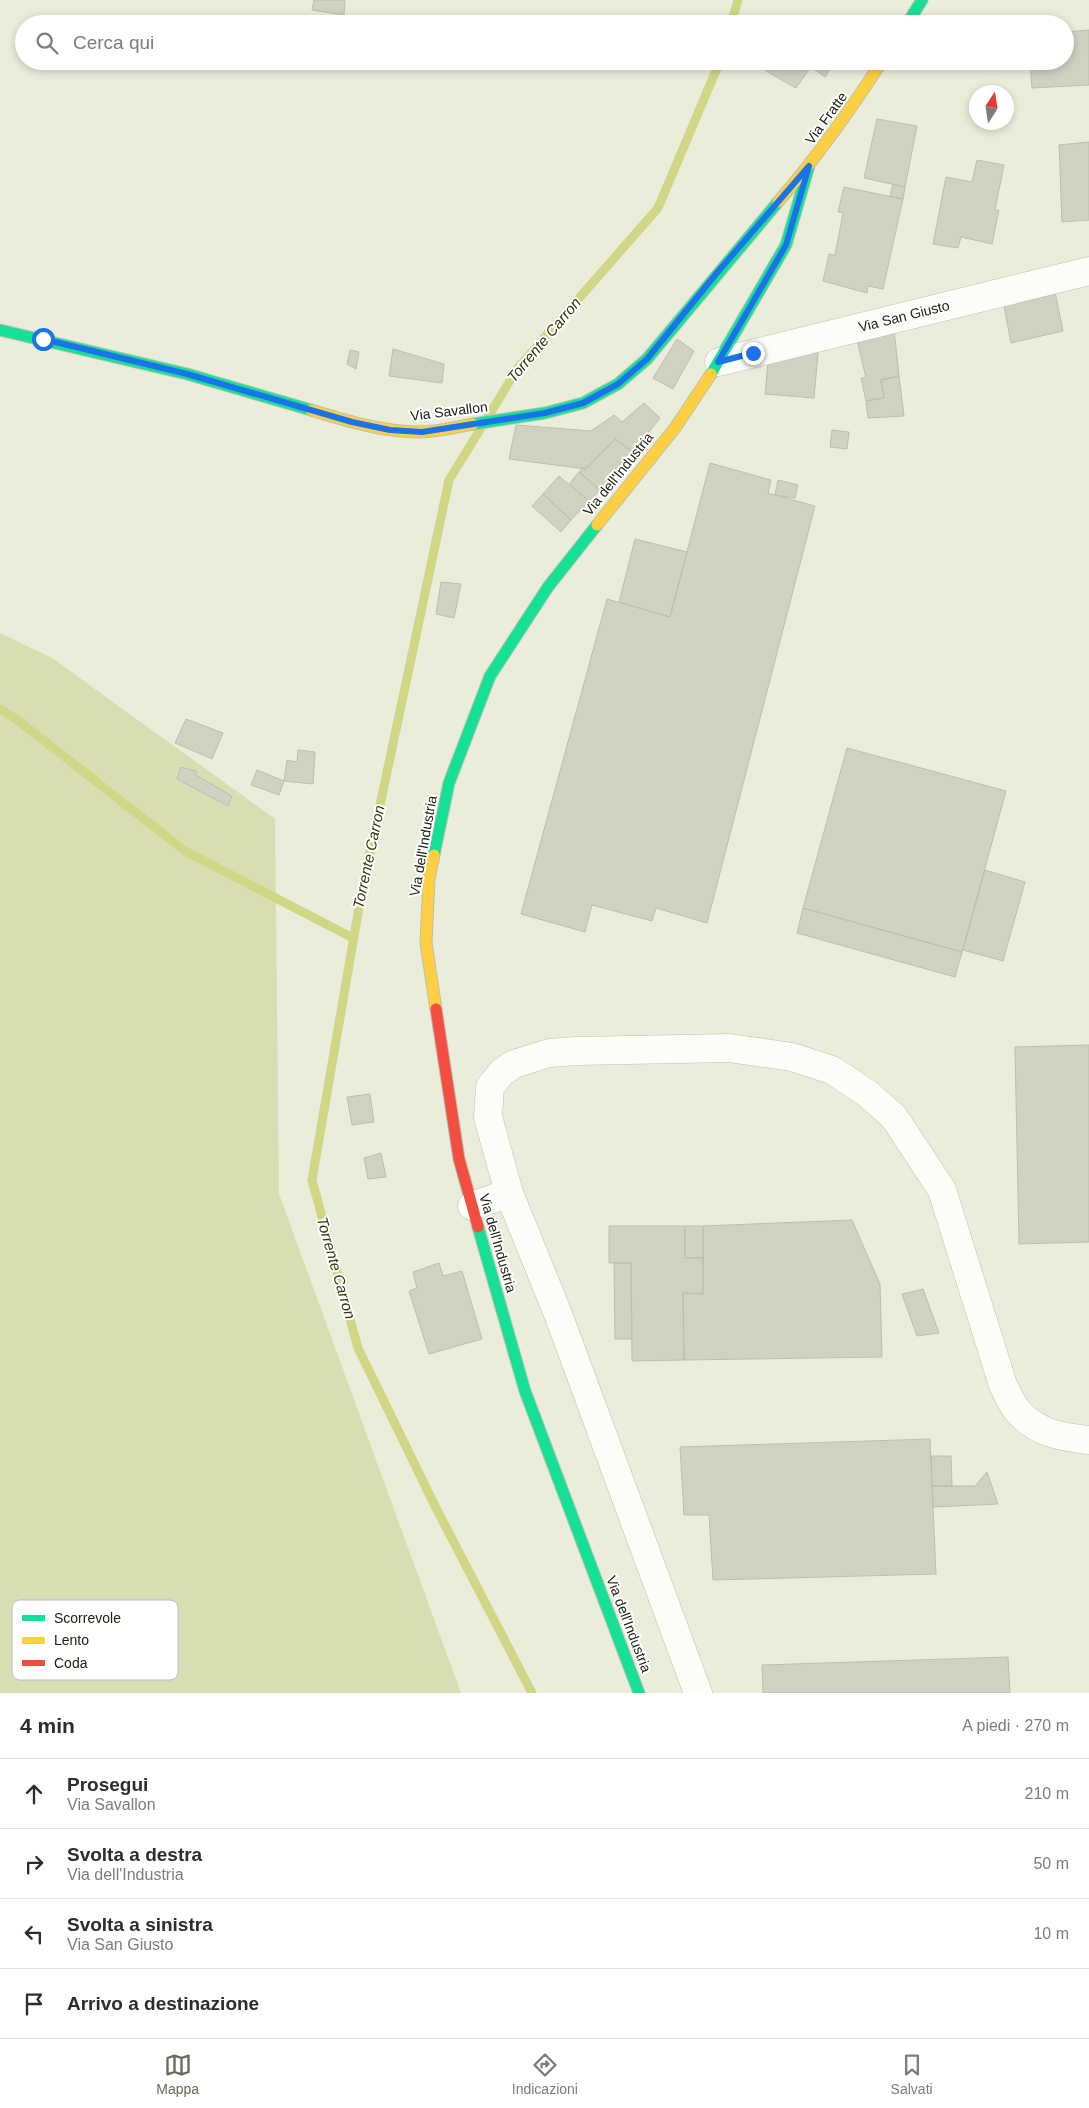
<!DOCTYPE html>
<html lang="it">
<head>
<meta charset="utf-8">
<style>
	:root { --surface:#fff; --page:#f7f7f7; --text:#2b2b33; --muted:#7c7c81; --line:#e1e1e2; --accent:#67695a }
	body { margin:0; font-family:Arial,sans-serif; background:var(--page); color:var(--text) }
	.compass { position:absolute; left:969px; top:85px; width:45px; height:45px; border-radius:50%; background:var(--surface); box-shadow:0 2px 8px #0003; rotate:12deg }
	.stop { position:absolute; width:15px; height:15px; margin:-11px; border:4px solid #1a73e8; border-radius:50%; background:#fff }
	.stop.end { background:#1a73e8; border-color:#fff; box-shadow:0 1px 5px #0008 }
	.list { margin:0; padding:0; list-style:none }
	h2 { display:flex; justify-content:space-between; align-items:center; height:65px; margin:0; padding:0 20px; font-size:21px }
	h2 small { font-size:16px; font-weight:400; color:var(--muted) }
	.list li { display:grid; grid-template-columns:32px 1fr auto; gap:15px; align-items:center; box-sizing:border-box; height:70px; padding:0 20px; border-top:1px solid var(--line) }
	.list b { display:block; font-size:19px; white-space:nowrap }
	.list p { margin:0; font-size:16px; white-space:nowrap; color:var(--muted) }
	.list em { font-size:16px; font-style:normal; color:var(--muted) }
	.icon { flex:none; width:28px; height:28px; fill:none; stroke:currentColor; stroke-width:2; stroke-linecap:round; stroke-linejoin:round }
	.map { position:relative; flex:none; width:1089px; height:1693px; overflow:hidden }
	.search { position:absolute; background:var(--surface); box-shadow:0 2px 8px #0003; left:15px; right:15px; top:15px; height:55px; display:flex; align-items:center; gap:12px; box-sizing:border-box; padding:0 18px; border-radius:28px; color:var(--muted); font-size:19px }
	.sheet { height:345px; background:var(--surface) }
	nav { display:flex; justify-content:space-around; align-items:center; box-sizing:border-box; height:70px; border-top:1px solid var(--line); background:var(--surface); font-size:14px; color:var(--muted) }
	nav a { display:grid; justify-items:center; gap:2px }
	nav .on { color:var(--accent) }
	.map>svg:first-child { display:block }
</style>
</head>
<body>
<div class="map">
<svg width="1089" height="1693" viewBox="0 0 1089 1693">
	<rect width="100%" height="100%" fill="#eaedd9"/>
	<path fill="#d8ddb2" d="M 0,633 L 52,658 L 275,819 L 279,1194 L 461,1693 L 0,1693 Z"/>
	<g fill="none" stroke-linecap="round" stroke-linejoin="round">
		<path stroke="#cfd787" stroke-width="9" d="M 731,24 L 738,0
			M 488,417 L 517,369 L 658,208 L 720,61
			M 481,428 L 449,480 L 362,890 L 312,1180 L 358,1348 L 436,1508 L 532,1693
			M 0,709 L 20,722 L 185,851 L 353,938"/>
	</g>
	<path fill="#cfd1c1" stroke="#bcbfaf" d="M 314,0 L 345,0 L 344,15 L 312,10 Z
		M 1089,30 L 1089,85 L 1032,88 L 1030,61 L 1065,61 L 1065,32 Z
		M 772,61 L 835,61 L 825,77 L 811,67 L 796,88 L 766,71 Z
		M 877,119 L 917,126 L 905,187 L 864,178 Z
		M 1089,142 L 1089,220 L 1062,222 L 1059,145 Z
		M 977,160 L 1004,165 L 995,210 L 999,210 L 992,244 L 961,237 L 958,248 L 933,244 L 946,177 L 972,182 Z
		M 893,184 L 905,187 L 903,199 L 890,196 Z
		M 844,187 L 903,199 L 883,289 L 868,286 L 867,293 L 823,281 L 829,254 L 835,255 L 843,213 L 838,212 Z
		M 1053,282 L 1063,331 L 1011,343 L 1002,295 Z
		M 894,329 L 899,376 L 881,380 L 884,398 L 866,401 L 861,378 L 866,378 L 856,336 Z
		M 677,339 L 694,351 L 673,389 L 653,378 Z
		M 393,349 L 444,364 L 442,383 L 389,376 Z
		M 350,350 L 359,352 L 356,369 L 347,364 Z
		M 769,352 L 818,353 L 814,398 L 765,394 Z
		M 899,376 L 904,416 L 868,418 L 866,401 L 884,398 L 881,380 Z
		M 644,403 L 660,418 L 633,452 L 615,439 L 586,469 L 509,459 L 516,425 L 591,431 L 614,415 L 622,422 Z
		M 832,430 L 849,432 L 847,449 L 830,447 Z
		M 615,439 L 633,452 L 600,490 L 579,472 L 582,468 L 586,469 Z
		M 710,463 L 771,480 L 768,493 L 815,506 L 707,923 L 656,908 L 652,921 L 592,905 L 585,932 L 521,914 L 607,599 L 670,617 Z
		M 579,472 L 600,490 L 589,501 L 569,484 Z
		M 559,476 L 589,501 L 571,520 L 543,494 Z
		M 778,480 L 798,485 L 795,498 L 775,495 Z
		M 543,494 L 571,520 L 561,532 L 532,506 Z
		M 635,539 L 687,552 L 670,617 L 619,602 Z
		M 441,582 L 461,584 L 454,618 L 436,614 Z
		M 186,719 L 223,733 L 212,759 L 175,743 Z
		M 847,748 L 1006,791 L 962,952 L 803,908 Z
		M 298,750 L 315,752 L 313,784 L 284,781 L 287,760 L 297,762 Z
		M 181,767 L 196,771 L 196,775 L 232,796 L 228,806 L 177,779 Z
		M 257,770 L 284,781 L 279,795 L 251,785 Z
		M 985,870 L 1025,882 L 1003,961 L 963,950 Z
		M 803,908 L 962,952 L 955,977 L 797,933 Z
		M 1089,1045 L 1089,1242 L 1019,1244 L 1015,1047 Z
		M 370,1094 L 374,1122 L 352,1125 L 347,1097 Z
		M 381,1153 L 386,1177 L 368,1179 L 364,1158 Z
		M 852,1220 L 880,1284 L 882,1357 L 684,1360 L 683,1293 L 703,1294 L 703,1226 Z
		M 609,1226 L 685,1226 L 685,1258 L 703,1258 L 703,1294 L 683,1293 L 684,1360 L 632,1361 L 631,1263 L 609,1263 Z
		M 685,1226 L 703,1226 L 703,1258 L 685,1258 Z
		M 439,1263 L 443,1276 L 462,1271 L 482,1339 L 429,1354 L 409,1291 L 417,1288 L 413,1272 Z
		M 614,1263 L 631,1263 L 632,1339 L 615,1339 Z
		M 923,1289 L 939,1333 L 917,1336 L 902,1294 Z
		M 930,1439 L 936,1574 L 713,1580 L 709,1515 L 684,1515 L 680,1447 Z
		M 931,1456 L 951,1456 L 952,1486 L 932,1486 Z
		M 987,1472 L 998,1504 L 933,1507 L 932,1486 L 975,1486 Z
		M 1008,1657 L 1010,1693 L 763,1693 L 762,1665 Z"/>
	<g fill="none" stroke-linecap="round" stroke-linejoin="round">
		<g stroke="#bec0b0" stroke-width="29">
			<path id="street" d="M 719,362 L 1089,271
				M 509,1193 L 558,1314 L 698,1693
				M 472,1206 L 509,1193 L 488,1117 L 490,1087 L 502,1072 L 514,1064 L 549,1053 L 577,1051 L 729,1048 L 792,1057 L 832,1070 L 868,1094 L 894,1117 L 942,1190 L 1003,1385 C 1007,1393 1011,1402 1016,1409 C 1035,1433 1061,1437 1089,1440"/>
		</g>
		<g stroke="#bec0b0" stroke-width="13">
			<path id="fast" d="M 907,24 L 922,0
				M 0,330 L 187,374 L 311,410
				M 711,374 L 786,245 L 809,166
				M 473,424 L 545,413 L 583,403 L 618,384 L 647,359 L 778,202
				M 434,855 L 449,783 L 490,676 L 548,587 L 597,525
				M 478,1227 L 525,1391 L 639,1693"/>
		</g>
		<g stroke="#bec0b0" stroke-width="13">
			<path id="slow" d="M 778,202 C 816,158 850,111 882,61
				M 311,410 C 347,421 383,432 420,432 C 438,432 456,427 473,424
				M 597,525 L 675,428 L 711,374
				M 434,855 L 429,879 L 426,943 L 436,1009"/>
		</g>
		<g stroke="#bec0b0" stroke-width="13">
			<path id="jam" d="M 436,1009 L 459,1159 L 478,1227"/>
		</g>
		<use href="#street" stroke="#fcfcf9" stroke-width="28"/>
		<use href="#fast" stroke="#16e098" stroke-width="11"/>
		<use href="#slow" stroke="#ffcf43" stroke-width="11"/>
		<use href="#jam" stroke="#f24e42" stroke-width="11"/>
	</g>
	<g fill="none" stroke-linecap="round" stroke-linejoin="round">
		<path stroke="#1a73e8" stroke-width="6" d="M 43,339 L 187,374 L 352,422 L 390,430 L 422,432 L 545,413 L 583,403 L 618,384 L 647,359 L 716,274 L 809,166 L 786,245 L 718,362 L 753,353"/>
	</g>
	<g text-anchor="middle" stroke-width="4" stroke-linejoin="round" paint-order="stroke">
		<g font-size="14" fill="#212215" stroke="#fff">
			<text transform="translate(826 118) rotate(-54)" y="5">Via Fratte</text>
			<text transform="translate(904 316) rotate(-14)" y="5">Via San Giusto</text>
			<text transform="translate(449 411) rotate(-7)" y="5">Via Savallon</text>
			<text transform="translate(618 474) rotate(-51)" y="5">Via dell'Industria</text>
			<text transform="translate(423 846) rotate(-80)" y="5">Via dell'Industria</text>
			<text transform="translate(498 1243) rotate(74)" y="5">Via dell'Industria</text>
			<text transform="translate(629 1624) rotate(69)" y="5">Via dell'Industria</text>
		</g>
		<g font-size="15" font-style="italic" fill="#323508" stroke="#fff">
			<text transform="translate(544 340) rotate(-50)" y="5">Torrente Carron</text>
			<text transform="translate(369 857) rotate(-78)" y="5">Torrente Carron</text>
			<text transform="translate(336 1268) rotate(74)" y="5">Torrente Carron</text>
		</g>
	</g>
	<rect x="12" y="1600" width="166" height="80" rx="8" fill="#fff" stroke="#bcbdb9" stroke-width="1"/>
	<rect x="22" y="1615" width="23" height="6" fill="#16e098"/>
	<rect x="22" y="1637" width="23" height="7" fill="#ffcf43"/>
	<rect x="22" y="1660" width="23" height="6" fill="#f24e42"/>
	<g font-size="14" fill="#212215">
		<text x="54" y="1623">Scorrevole</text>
		<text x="54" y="1645">Lento</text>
		<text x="54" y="1668">Coda</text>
	</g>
</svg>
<svg class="compass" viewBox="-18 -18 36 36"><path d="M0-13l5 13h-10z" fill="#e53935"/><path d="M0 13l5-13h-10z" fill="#7c7c81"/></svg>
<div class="stop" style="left:43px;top:339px"></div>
<div class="stop end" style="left:753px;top:353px"></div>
<div class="search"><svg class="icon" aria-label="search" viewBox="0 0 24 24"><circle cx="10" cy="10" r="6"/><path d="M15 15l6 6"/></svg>Cerca qui</div>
</div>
<section class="sheet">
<h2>4 min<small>A piedi · 270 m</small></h2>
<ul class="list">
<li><svg class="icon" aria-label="ahead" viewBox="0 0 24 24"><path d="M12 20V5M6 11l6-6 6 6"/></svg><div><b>Prosegui</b><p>Via Savallon</p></div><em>210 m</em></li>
<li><svg class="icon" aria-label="right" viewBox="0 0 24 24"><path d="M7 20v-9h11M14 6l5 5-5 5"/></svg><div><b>Svolta a destra</b><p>Via dell'Industria</p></div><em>50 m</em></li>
<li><svg class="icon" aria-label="left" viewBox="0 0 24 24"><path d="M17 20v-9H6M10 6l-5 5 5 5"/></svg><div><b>Svolta a sinistra</b><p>Via San Giusto</p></div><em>10 m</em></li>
<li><svg class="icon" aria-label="arrive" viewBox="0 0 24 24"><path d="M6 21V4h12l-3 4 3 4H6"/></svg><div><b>Arrivo a destinazione</b></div></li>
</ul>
</section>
<nav>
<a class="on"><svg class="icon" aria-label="map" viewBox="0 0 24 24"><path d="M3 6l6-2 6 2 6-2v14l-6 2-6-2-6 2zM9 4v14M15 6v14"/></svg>Mappa</a>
<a><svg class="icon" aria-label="directions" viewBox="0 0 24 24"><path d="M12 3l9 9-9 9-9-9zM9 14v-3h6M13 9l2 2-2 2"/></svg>Indicazioni</a>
<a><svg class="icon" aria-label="saved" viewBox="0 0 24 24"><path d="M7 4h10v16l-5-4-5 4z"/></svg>Salvati</a>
</nav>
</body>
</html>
